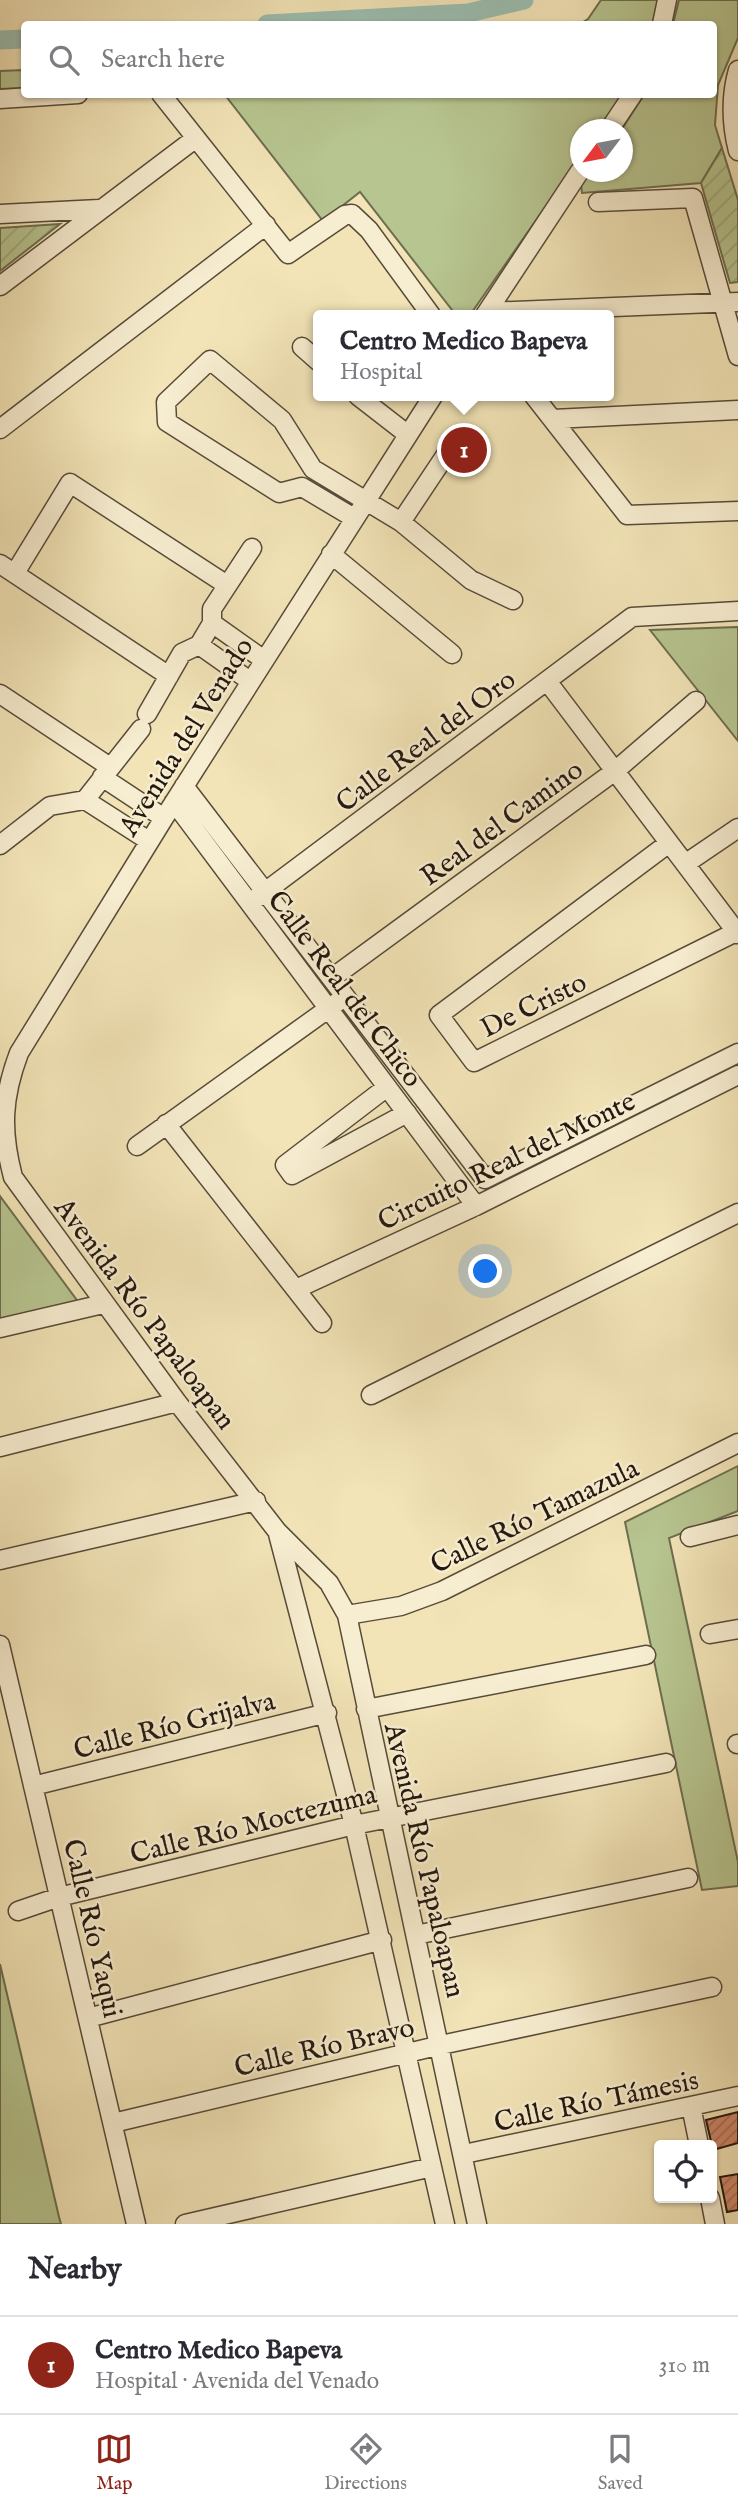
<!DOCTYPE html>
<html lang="en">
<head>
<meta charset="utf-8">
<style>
	:root { --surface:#fff; --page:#f2f2f3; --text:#2b2b33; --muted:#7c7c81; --line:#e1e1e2; --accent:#8f2418 }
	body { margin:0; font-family:"IM FELL English",serif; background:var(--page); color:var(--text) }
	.controls { position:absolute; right:21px; bottom:21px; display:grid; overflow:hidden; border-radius:7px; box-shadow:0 2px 5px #0004 }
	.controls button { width:63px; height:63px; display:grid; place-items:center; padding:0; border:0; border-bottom:2px solid var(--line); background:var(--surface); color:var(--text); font:35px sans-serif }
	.compass { position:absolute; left:570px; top:119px; width:63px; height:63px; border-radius:50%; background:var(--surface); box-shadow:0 2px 5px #0004; rotate:238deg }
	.you { position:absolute; left:486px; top:1272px; width:24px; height:24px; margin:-18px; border:5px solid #fff; border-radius:50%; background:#1a73e8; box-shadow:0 0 0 10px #1a73e833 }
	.badge { display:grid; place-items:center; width:46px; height:46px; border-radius:50%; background:var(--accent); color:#fff; font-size:23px; font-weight:700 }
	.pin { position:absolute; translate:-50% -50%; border:4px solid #fff; box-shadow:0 2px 7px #0006 }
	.popup { position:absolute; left:313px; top:310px; width:301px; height:91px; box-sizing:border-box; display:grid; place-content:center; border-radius:7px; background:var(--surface); filter:drop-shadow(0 2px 5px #0005); font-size:23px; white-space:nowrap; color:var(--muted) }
	.popup b { font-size:26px; color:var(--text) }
	.popup::after { content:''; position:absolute; left:50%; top:100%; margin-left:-14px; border:14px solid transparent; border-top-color:var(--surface) }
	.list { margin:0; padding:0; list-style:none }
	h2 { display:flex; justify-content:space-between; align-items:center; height:91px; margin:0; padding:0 28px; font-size:30px }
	h2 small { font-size:23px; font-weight:400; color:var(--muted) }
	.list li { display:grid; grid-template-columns:46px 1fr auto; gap:21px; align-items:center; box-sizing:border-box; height:98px; padding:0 28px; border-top:2px solid var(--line) }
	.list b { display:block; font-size:26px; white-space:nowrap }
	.list p { margin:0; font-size:23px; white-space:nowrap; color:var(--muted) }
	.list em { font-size:23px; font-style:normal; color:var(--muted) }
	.icon { flex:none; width:38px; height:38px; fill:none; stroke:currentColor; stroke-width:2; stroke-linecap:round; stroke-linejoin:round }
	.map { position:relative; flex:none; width:738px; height:2224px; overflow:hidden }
	.search { position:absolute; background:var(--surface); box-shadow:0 2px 5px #0004; left:21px; right:21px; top:21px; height:77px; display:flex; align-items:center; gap:18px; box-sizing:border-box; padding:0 24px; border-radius:7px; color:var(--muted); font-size:26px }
	.sheet { height:189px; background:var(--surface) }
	nav { display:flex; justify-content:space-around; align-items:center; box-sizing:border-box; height:98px; border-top:2px solid var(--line); background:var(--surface); font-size:19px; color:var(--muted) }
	nav a { display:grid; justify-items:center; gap:4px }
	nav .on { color:var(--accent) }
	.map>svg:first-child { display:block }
</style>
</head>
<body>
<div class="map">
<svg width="738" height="2224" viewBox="0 0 738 2224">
	<defs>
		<pattern id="garden-furrows" width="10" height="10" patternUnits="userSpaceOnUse" patternTransform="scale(1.75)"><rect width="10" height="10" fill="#b7c590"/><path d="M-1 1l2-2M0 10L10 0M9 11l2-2" fill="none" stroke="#9da87b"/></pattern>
		<pattern id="building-hatch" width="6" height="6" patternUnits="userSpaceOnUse" patternTransform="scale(1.75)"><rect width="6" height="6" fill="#cf886a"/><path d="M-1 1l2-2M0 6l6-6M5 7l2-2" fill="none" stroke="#a86e56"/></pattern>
	</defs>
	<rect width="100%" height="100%" fill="#f2e4b7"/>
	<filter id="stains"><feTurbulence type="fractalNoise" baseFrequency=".00286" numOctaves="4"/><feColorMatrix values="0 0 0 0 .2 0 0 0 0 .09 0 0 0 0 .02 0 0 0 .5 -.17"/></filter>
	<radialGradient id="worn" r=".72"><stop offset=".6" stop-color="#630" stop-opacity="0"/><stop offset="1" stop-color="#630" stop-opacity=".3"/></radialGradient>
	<path fill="#b7c590" stroke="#6d6e50" stroke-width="2" d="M 601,0 L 658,0 L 653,24 L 580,24 L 588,19 Z
		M 679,0 L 738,0 L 738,38 L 718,85 L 715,125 L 722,148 L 701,183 L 582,193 L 581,184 L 591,172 L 622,172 L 622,129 L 644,95 L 714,94 L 714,24 L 673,24 Z
		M 24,70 L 24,88 L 0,89 L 0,71 Z
		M 225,95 L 624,95 L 600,129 L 580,130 L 580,157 L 470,315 L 456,315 L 360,192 L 323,221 Z
		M 738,627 L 738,741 L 650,630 Z
		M 0,1196 L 79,1303 L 0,1324 Z
		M 738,1466 L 738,1511 L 669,1538 L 738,1862 L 738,1886 L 702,1890 L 625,1522 Z
		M 0,1964 L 59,2217 L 61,2224 L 0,2224 Z"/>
	<path fill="url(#garden-furrows)" stroke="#6d6e50" stroke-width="2" d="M 722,148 L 738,200 L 738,282 L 730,283 L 701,183 Z
		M 60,224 L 0,271 L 0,228 Z"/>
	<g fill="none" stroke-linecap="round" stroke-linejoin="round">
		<path stroke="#9bbeb0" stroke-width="19" d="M 267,24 L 468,13 L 524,0
			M 0,40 L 24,39"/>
	</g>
	<path fill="url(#building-hatch)" stroke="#231810" stroke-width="2" d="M 738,2112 L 738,2143 L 713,2150 L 706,2120 Z
		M 738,2174 L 738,2210 L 727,2212 L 720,2177 Z"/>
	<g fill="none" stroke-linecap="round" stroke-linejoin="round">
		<g stroke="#574b3a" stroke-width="21">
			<path id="minor" d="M 662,24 L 667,0
				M 738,70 C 730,98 731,123 738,151
				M 161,94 L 288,254 L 345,215 L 352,214 L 369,230 L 431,315
				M 0,99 L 78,94
				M 609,130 L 633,94
				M 598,202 L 693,198 L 738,356
				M 0,214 L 99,209
				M 0,286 L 196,138
				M 487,312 L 738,302
				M 485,315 L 580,171
				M 302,347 L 319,362
				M 358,396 L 407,434
				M 433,396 L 164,818 L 19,1053 C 2,1098 1,1131 13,1177 L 177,1402 L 277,1531 L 329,1583 L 347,1615 L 477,2224
				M 534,396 L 627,515 L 738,511
				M 553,419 L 738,410
				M 0,429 L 266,225
				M 354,518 L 302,487 L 279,493 L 167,422 L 166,402 L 210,360 L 282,420 L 313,469 L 401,522 L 471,580 L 513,600
				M 401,522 L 459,435
				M 331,554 L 452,654
				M 0,564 L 169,676
				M 15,573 L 70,483 L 227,585
				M 212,623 L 264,660
				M 199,645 L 250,681
				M 547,681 L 738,934
				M 0,694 L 110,767
				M 147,714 L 182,653 L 199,645 L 212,623 L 212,609 L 252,548
				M 102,777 L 164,818
				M 184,786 L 485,1179 L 738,1053
				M 85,800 L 149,841
				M 174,802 L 476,1206
				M 669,843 L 439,1015 L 474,1062 L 736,932
				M 0,845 L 50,806 L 85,800 L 141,729
				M 685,864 L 738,828
				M 250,903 L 632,617 L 738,611
				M 332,978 L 615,771 L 696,701
				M 387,1087 L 285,1165 L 292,1175 L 407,1113
				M 166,1124 L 322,1323
				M 137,1146 L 339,1001
				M 296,1289 L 476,1206 L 738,1075
				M 0,1328 L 103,1304
				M 371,1395 L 738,1213
				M 0,1447 L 177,1402
				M 278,1534 L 354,1825 L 445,2224
				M 690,1537 L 738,1525
				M 0,1560 L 256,1501
				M 347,1615 L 401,1606 L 442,1591 L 738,1443
				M 710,1634 L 738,1629
				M 0,1645 L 136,2224
				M 366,1709 L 646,1655
				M 737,1744 L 738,1744
				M 33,1786 L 327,1713
				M 18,1911 L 59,1897 L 354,1825 L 666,1763
				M 416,1935 L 688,1878
				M 88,2018 L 382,1940
				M 691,2106 L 699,2145
				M 113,2123 L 441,2045 L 712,1987
				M 464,2154 L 738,2096
				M 710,2198 L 715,2224
				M 185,2224 L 432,2167"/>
		</g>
		<use href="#minor" stroke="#f7edd0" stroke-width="18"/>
	</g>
	<g text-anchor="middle" stroke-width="5" stroke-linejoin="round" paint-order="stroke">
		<g font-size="28" fill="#231810" stroke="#f7edd0">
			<text transform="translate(185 736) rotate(-58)" y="10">Avenida del Venado</text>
			<text transform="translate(425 740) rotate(-37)" y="10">Calle Real del Oro</text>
			<text transform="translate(501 822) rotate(-36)" y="10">Real del Camino</text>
			<text transform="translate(346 988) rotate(53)" y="10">Calle Real del Chico</text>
			<text transform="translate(533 1004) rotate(-26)" y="10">De Cristo</text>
			<text transform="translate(506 1160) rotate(-26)" y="10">Circuito Real del Monte</text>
			<text transform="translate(146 1313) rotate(53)" y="10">Avenida Río Papaloapan</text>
			<text transform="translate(534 1515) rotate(-26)" y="10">Calle Río Tamazula</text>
			<text transform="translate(174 1724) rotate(-14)" y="10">Calle Río Grijalva</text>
			<text transform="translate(253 1823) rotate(-14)" y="10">Calle Río Moctezuma</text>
			<text transform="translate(426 1860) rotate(77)" y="10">Avenida Río Papaloapan</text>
			<text transform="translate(94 1928) rotate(77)" y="10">Calle Río Yaqui</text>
			<text transform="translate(324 2046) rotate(-13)" y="10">Calle Río Bravo</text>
			<text transform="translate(596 2100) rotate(-12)" y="10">Calle Río Támesis</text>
		</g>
	</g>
	<rect width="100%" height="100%" filter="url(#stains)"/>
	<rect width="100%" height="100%" fill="url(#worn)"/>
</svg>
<div class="controls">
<button><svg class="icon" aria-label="locate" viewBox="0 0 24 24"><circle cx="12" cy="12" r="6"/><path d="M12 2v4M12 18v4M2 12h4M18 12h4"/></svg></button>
</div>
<svg class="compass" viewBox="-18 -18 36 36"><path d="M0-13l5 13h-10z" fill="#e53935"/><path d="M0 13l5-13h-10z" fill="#7c7c81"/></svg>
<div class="you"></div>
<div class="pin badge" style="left:464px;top:450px">1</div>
<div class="popup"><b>Centro Medico Bapeva</b>Hospital</div>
<div class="search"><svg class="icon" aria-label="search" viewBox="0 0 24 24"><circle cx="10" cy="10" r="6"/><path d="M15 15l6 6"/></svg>Search here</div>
</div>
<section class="sheet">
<h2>Nearby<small></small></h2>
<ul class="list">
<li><span class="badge">1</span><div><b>Centro Medico Bapeva</b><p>Hospital · Avenida del Venado</p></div><em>310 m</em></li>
</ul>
</section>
<nav>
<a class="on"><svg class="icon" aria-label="map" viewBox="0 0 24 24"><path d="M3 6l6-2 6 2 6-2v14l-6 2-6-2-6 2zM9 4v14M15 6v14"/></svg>Map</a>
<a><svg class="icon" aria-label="directions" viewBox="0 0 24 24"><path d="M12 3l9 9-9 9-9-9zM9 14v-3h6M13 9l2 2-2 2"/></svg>Directions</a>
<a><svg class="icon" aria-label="saved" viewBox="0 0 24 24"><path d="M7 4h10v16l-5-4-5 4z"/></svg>Saved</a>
</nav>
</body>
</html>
